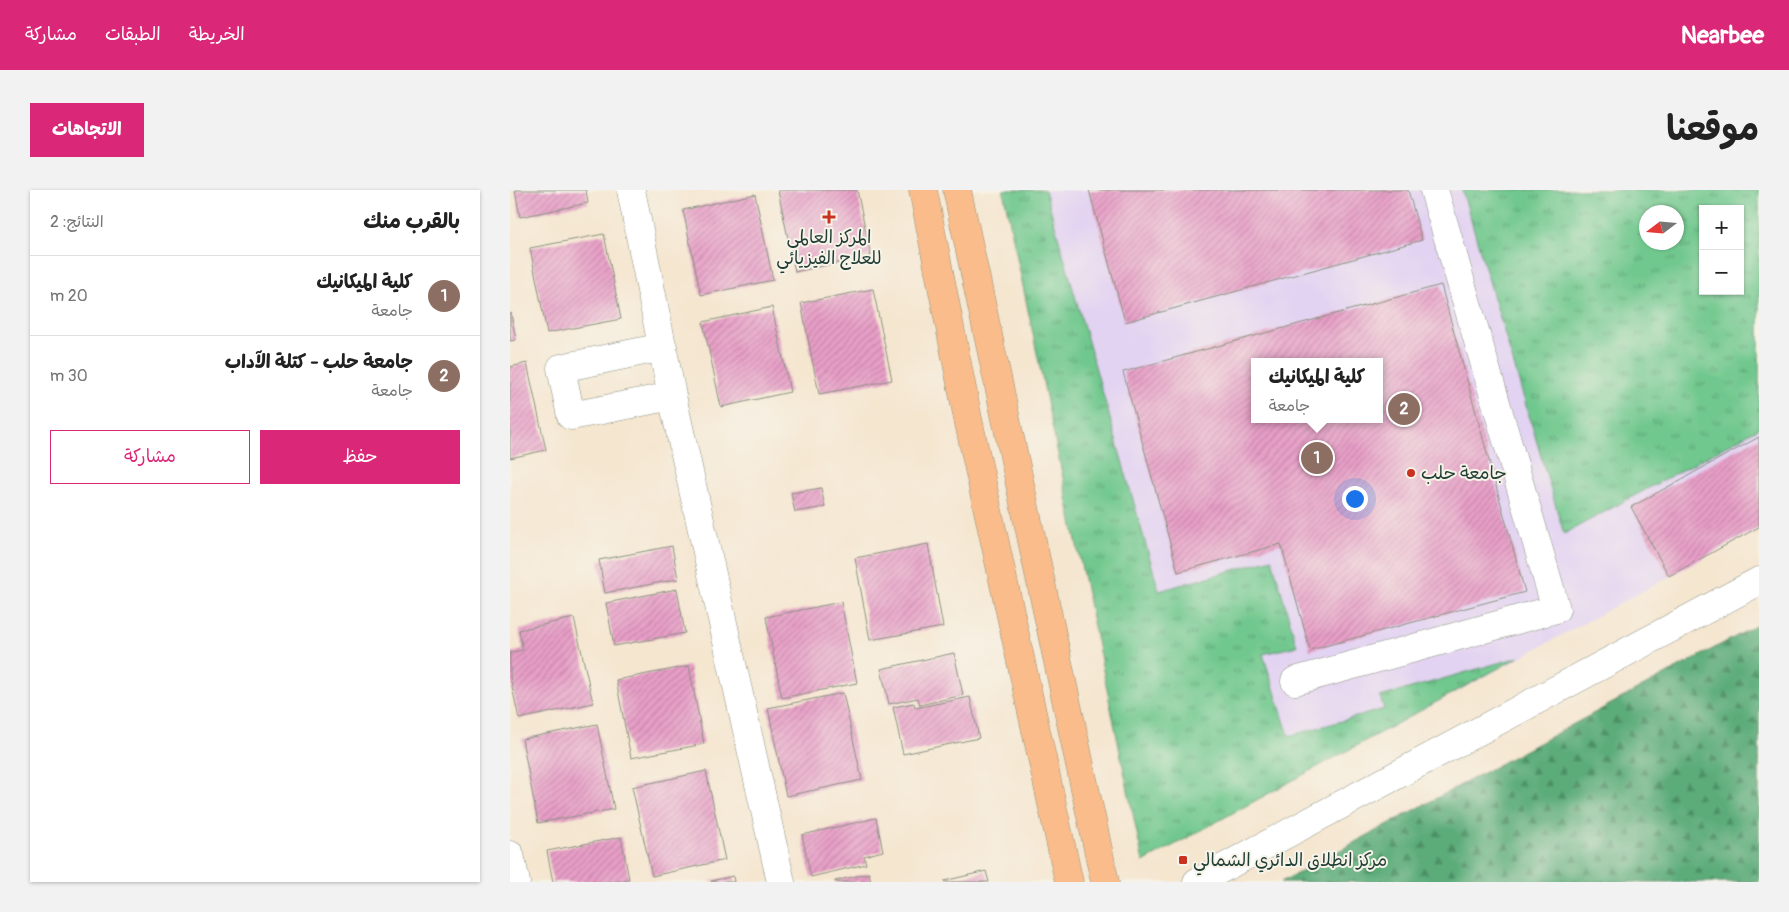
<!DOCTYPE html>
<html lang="ar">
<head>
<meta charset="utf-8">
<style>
	:root { --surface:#fff; --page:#f2f2f2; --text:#222; --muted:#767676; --line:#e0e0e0; --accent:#db2777 }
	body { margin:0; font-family:Pangolin,"Playpen Sans Arabic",sans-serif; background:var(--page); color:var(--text); direction:rtl }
	.controls { position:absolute; right:15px; top:15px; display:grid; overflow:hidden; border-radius:0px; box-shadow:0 1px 4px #0004 }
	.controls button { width:45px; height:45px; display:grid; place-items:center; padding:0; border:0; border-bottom:1px solid var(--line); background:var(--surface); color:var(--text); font:25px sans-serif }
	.compass { position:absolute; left:1129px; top:15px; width:45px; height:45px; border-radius:50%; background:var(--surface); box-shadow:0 1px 4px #0004; rotate:254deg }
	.you { position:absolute; left:844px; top:308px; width:18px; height:18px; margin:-12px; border:4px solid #fff; border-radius:50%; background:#1a73e8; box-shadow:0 0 0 8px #1a73e833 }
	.badge { display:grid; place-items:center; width:32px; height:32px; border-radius:50%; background:var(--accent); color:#fff; font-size:16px; font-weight:700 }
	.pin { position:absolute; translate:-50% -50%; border:2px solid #fff; box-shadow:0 1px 5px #0006 }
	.popup { position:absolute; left:741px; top:168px; width:132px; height:65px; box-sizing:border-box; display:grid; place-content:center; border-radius:0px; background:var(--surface); filter:drop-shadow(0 1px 4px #0005); font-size:16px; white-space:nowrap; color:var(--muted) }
	.popup b { font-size:19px; color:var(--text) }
	.popup::after { content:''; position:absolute; left:50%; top:100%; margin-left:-10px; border:10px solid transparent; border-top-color:var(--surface) }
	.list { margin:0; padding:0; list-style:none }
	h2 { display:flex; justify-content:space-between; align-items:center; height:65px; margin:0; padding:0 20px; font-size:21px }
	h2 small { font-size:16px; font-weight:400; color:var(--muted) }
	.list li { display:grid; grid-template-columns:32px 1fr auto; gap:15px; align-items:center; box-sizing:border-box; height:80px; padding:0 20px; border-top:1px solid var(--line) }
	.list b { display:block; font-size:19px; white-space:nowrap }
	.list p { margin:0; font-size:16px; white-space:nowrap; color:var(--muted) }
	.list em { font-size:16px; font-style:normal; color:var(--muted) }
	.actions { display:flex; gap:10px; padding:15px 20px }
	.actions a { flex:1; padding:11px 0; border:1px solid var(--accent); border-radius:0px; text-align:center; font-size:18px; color:var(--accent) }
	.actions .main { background:var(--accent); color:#fff }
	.map { position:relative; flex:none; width:1249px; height:692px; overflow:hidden; direction:ltr; border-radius:0px }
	header { display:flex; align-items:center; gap:30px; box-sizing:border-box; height:70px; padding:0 25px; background:var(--accent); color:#fff }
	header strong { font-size:24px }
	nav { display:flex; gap:28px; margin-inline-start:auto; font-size:18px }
	.intro { display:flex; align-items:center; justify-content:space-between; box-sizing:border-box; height:120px; padding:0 30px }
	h1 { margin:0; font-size:35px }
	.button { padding:12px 22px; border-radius:0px; background:var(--accent); color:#fff; font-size:18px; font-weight:700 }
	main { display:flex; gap:30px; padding:0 30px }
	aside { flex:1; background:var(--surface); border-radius:0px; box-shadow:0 1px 4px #0004 }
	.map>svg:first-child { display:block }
</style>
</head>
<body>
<header>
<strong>Nearbee</strong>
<nav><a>الخريطة</a><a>الطبقات</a><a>مشاركة</a></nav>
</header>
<div class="intro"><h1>موقعنا</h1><a class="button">الاتجاهات</a></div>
<main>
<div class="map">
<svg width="1249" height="692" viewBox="0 0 1249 692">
	<defs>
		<pattern id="grass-tufts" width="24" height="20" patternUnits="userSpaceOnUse" patternTransform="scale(1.25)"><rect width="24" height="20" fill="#71c88e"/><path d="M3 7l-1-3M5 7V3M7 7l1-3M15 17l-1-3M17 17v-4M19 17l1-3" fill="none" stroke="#5ca475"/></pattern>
		<pattern id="forest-firs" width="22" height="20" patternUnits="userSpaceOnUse" patternTransform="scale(1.25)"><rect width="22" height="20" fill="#5cac79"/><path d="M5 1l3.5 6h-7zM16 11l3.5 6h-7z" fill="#4b8d64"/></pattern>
		<pattern id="building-hatch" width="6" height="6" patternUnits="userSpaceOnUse" patternTransform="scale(1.25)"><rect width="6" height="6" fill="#e99fc8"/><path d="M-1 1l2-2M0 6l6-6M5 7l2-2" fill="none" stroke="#bc83a3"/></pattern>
	</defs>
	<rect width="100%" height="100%" fill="#f7f3e8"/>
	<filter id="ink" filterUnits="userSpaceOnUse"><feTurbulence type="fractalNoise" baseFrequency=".02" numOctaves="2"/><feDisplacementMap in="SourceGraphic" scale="10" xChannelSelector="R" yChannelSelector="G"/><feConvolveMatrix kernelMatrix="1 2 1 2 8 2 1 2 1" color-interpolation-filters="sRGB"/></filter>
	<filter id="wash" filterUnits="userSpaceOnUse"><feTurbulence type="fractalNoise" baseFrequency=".0096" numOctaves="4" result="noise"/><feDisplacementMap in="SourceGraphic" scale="20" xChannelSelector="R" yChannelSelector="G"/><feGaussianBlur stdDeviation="1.12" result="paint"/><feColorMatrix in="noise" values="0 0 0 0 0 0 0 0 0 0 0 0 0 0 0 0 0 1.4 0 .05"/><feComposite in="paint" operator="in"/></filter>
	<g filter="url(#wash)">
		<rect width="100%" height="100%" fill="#f5e6d0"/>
		<path fill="#e3d3f2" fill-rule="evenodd" d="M 493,0 L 1249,0 L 1249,338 L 633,672 ZM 1193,19 L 1230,19 L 1230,101 L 1193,101 ZM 1136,22 L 1166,22 L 1166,52 L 1136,52 ZM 744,172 L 870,172 L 870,229 L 744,229 Z"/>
		<path fill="url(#grass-tufts)" stroke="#488261" fill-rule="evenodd" d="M 493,0 L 535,0 L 649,401 L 762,369 L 787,456 L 753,464 L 779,546 L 874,519 L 870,507 L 1009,467 L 633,672 Z
			M 952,0 L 1249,0 L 1249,238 L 1054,344 ZM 1193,19 L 1230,19 L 1230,101 L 1193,101 ZM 1136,22 L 1166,22 L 1166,52 L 1136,52 Z"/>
		<path fill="url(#forest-firs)" stroke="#3e7456" d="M 1249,434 L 1249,692 L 771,692 Z"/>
		<g id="blocks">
			<path fill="url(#building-hatch)" fill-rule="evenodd" d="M 5,0 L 76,0 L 78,13 L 10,27 Z
				M 268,0 L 347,0 L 361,66 L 285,82 Z
				M 579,0 L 898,0 L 912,50 L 615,132 Z
				M 245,4 L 263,90 L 191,105 L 173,20 Z
				M 94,44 L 111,129 L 37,143 L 20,58 Z
				M 931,95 L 1015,402 L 800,460 L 771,354 L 668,382 L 613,182 ZM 744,172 L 870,172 L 870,229 L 744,229 Z
				M 363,99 L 382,190 L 309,204 L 291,113 Z
				M 262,117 L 280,202 L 211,217 L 193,132 Z
				M 1,123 L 6,150 L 0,151 L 0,124 Z
				M 17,173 L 36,260 L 0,268 L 0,177 Z
				M 1249,247 L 1249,337 L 1159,386 L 1121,317 Z
				M 311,298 L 315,317 L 285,322 L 281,303 Z
				M 418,354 L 433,437 L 360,450 L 345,368 Z
				M 162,356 L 168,389 L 95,403 L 89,370 Z
				M 167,399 L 175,443 L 104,456 L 96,413 Z
				M 331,412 L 347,493 L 272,508 L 256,427 Z
				M 64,428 L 83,513 L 9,529 L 0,487 L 0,463 L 13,460 L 9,440 Z
				M 444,463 L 453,505 L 410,515 L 408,508 L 379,514 L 371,479 Z
				M 179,476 L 194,554 L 121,568 L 106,490 Z
				M 333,503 L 352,590 L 276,606 L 258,518 Z
				M 460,507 L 469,548 L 393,564 L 383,517 L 404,513 L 405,518 Z
				M 87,534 L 104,619 L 28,633 L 12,549 Z
				M 196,581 L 215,670 L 142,686 L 122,597 Z
				M 366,628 L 373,661 L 354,666 L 356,674 L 301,687 L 292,645 Z
				M 111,647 L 119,689 L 104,692 L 43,692 L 37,661 Z
				M 476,681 L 479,692 L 435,692 L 434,691 Z
				M 359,683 L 361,692 L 325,692 L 325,691 Z
				M 223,686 L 224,692 L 201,692 L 201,691 Z"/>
		</g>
	</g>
	<g filter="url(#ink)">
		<use href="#blocks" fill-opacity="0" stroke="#8a9282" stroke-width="1"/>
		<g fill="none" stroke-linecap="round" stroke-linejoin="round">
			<g stroke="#8a9282" stroke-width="29">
				<path id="minor" d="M 121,0 L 162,206 L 271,692
					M 153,157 L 51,178 L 61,226 L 162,206
					M 785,491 L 1046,419 L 924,0
					M 0,665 L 6,692
					M 687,692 L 1249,391"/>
			</g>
			<g stroke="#8a9282" stroke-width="29">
				<path id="major" d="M 413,0 L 458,229 L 559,692
					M 447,0 L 595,692"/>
			</g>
			<use href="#minor" stroke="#fff" stroke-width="28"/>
			<use href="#major" stroke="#f9bc8a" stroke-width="28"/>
		</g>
	</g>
	<g fill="#c8321e" stroke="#f7f3e8" stroke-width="2">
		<path d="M316.5 19.5h5v5h5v5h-5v5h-5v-5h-5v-5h5z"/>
		<circle cx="901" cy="283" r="5"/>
		<rect x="668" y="665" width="10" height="10" rx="2.5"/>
	</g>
	<g text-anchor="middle" stroke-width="4" stroke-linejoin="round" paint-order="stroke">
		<g font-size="18" fill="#1f3d34" stroke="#f7f3e8" text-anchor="start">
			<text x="319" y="53" text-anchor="middle">المركز العالمي<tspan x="319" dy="21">للعلاج الفيزيائي</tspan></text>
			<text x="911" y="289">جامعة حلب</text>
			<text x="683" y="676">مركز انطلاق الدائري الشمالي</text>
		</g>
	</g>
</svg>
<div class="controls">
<button>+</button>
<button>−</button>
</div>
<svg class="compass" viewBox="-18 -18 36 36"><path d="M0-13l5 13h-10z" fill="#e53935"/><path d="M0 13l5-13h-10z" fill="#767676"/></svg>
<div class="you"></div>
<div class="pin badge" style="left:807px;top:268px;background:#8d6e63">1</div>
<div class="popup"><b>كلية الميكانيك</b>جامعة</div>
<div class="pin badge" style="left:894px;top:219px;background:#8d6e63">2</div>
</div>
<aside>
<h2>بالقرب منك<small>النتائج: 2</small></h2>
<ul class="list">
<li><span class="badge" style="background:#8d6e63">1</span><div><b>كلية الميكانيك</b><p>جامعة</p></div><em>20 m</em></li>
<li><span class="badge" style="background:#8d6e63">2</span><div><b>جامعة حلب - كتلة الآداب</b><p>جامعة</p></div><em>30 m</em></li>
</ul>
<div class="actions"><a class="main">حفظ</a><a>مشاركة</a></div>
</aside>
</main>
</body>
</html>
